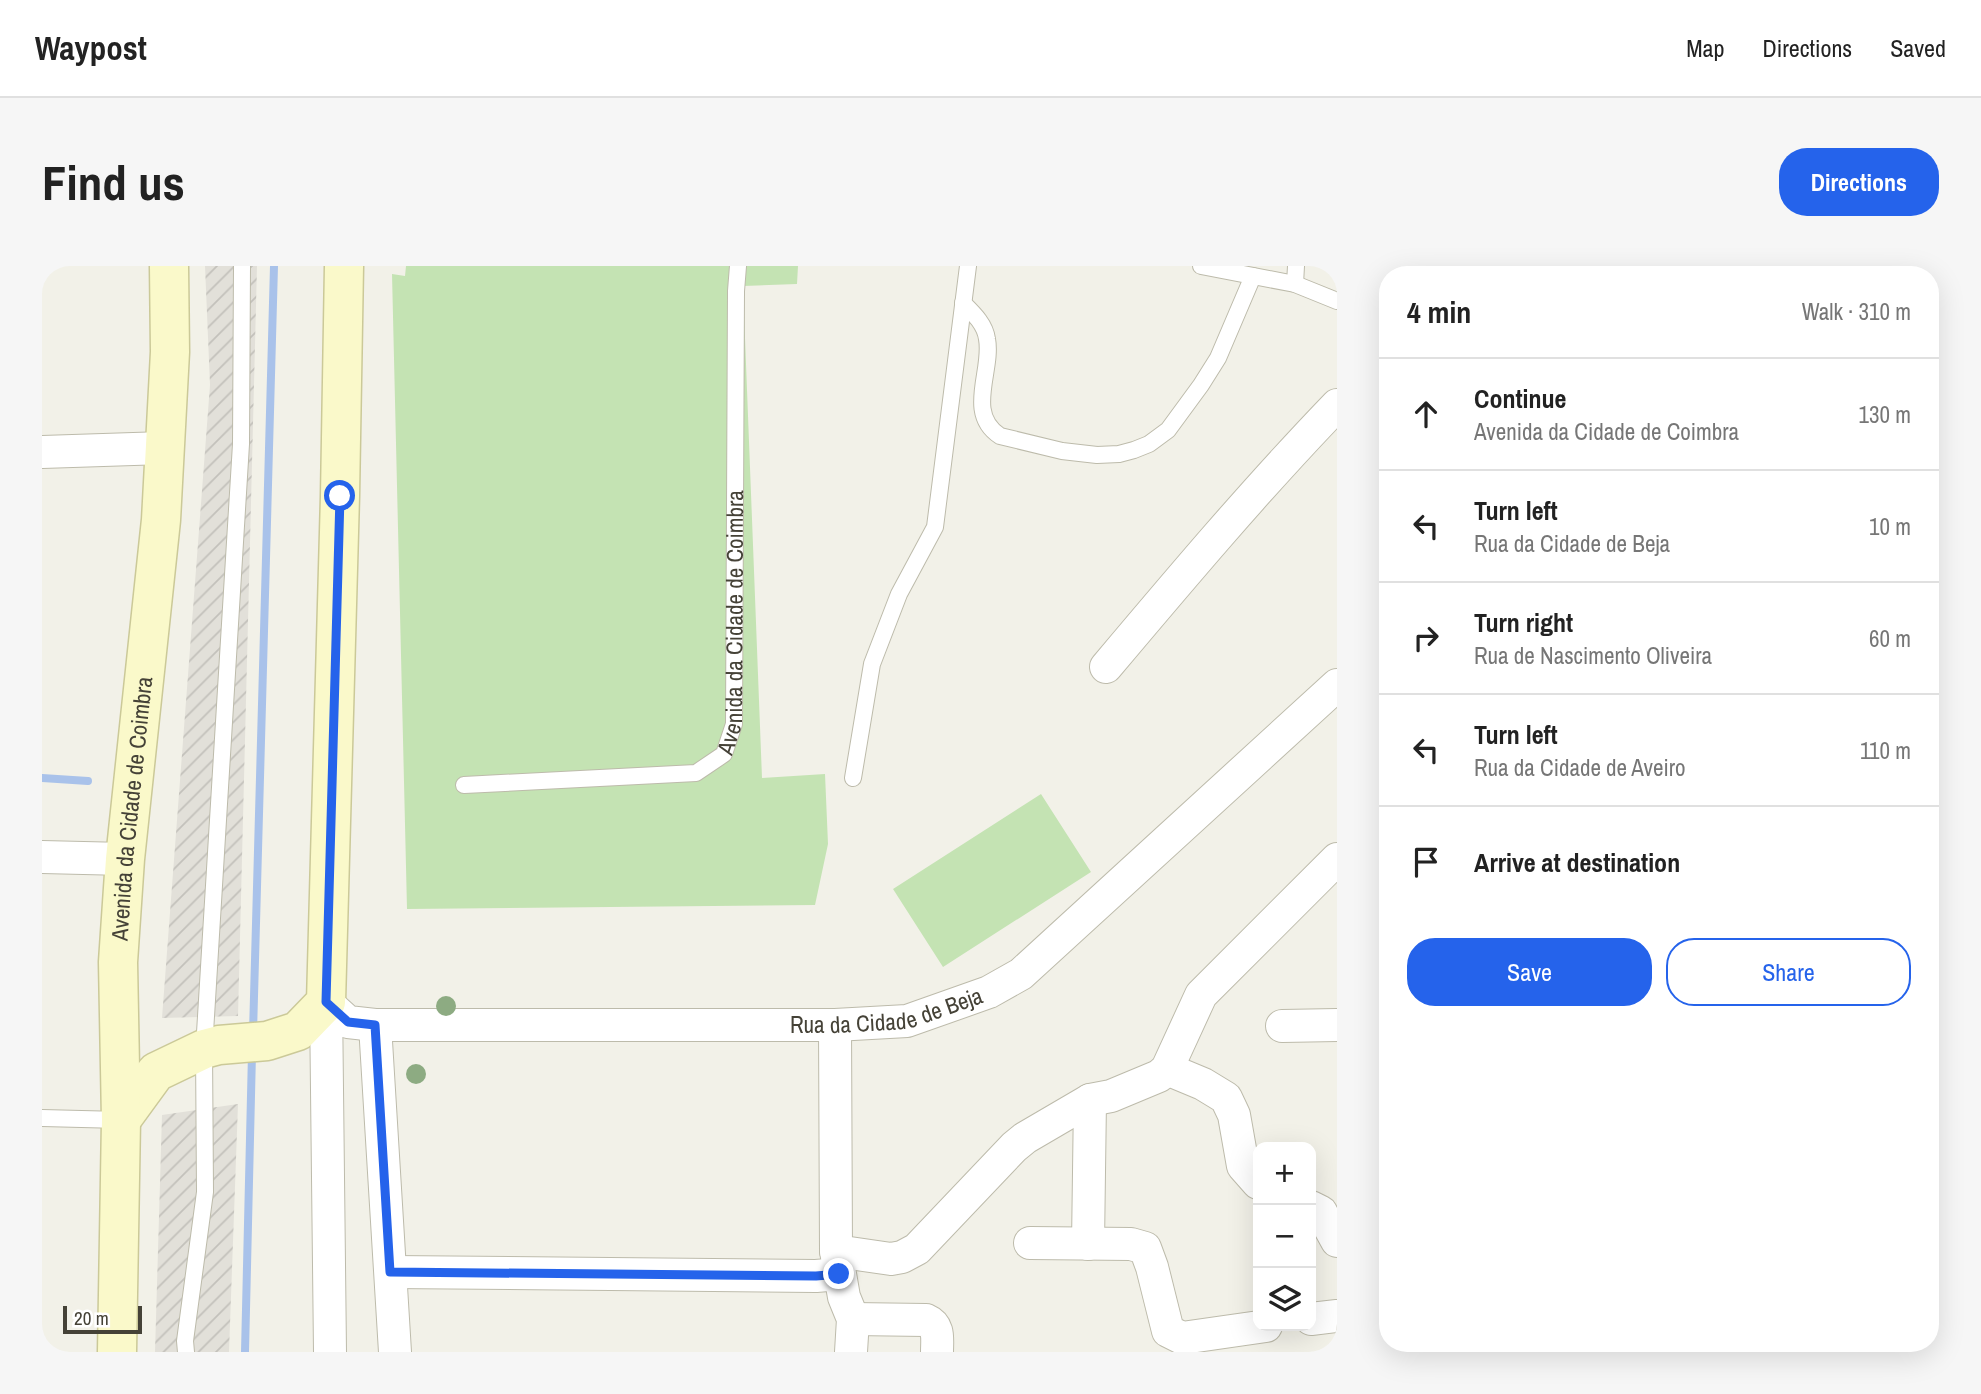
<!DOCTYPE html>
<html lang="en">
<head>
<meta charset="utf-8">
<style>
	:root { --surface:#fff; --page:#f6f6f6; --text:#222; --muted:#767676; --line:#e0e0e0; --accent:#2563eb }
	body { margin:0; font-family:"Archivo Narrow",sans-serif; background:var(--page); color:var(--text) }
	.controls { position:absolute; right:21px; bottom:21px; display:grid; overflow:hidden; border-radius:14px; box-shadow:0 7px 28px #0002 }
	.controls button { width:63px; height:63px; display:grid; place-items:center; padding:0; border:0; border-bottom:2px solid var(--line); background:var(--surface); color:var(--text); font:35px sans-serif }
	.scale { position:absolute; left:21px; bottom:18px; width:79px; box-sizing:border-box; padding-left:7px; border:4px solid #454237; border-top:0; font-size:19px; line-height:24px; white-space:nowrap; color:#454237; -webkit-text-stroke:5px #fff; paint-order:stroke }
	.stop { position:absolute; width:21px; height:21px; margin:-16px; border:5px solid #2563eb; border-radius:50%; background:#fff }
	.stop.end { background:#2563eb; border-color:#fff; box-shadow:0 2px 7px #0008 }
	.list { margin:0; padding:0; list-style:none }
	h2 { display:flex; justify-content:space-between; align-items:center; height:91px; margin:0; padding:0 28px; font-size:30px }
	h2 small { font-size:23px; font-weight:400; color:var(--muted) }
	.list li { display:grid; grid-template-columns:46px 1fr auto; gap:21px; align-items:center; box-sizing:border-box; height:112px; padding:0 28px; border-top:2px solid var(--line) }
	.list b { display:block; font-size:26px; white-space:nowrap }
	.list p { margin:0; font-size:23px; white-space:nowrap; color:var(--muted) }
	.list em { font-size:23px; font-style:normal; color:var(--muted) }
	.actions { display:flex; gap:14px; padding:21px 28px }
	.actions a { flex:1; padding:16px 0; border:2px solid var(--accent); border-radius:28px; text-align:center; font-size:24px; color:var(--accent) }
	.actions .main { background:var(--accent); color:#fff }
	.icon { flex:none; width:38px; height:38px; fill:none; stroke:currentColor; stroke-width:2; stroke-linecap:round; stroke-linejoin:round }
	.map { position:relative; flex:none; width:1295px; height:1086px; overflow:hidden; border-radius:28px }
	header { display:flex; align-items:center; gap:42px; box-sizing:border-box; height:98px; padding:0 35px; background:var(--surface); border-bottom:2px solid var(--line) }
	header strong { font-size:33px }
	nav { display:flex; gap:38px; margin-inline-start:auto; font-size:24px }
	.intro { display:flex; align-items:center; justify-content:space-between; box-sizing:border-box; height:168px; padding:0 42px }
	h1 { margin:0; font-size:49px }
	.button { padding:18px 32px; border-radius:28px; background:var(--accent); color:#fff; font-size:24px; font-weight:700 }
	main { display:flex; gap:42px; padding:0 42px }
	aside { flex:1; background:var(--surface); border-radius:28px; box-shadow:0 7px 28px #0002 }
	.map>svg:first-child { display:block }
</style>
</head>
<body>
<header>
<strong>Waypost</strong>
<nav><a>Map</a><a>Directions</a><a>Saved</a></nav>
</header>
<div class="intro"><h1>Find us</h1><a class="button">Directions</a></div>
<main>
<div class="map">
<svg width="1295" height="1086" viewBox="0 0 1295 1086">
	<defs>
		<pattern id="industrial-furrows" width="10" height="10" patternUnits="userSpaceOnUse" patternTransform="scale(1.75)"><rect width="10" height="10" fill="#e2e0d9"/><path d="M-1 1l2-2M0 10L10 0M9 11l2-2" fill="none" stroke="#c3c1bb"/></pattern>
	</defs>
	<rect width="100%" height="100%" fill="#f2f1e8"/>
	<path fill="url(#industrial-furrows)" d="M 163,0 L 215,0 L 196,750 L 120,752 L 168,119 Z
		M 196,838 L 187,1086 L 113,1086 L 120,849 Z"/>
	<path fill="#c4e3b3" d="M 364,0 L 756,0 L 755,18 L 701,20 L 720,512 L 783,508 L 786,578 L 773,639 L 365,643 L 350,8 L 363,10 Z
		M 999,528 L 1049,606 L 901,701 L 851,623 Z"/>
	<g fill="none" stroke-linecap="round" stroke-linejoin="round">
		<path stroke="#a9c2ea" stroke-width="8" d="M 0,512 L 46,515
			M 211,767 L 232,0
			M 203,1086 L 210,787"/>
		<g stroke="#bdbbab" stroke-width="18">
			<g id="lane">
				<path d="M 1159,0 L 1253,18 L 1295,35"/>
				<path d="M 1253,18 L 1254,0"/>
				<path d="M 921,37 C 931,47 943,58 945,73 C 951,105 923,147 958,170 L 1020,185 L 1055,189 L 1077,188 L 1092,184 L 1107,178 L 1126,164 L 1159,119 L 1176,92 L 1211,10"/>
				<path d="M 811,512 L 830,398 L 857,328 L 893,261 L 926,0"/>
				<path id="s1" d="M 422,519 L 654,507 L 682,488 L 692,458 L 694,25 L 696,0"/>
				<path d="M 0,852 L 79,854"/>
				<path d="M 144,1086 L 143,1075 L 163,926 L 162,783 L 199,178 L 200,0"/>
			</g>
		</g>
		<g stroke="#bdbbab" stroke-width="34">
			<g id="street">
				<path d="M 0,186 L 122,182"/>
				<path d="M 1064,401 C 1139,312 1214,223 1295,139"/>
				<path d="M 0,591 L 83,593"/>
				<path id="s2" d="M 284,736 L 306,756 L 333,759 L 793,759 L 865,755 L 947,726 L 979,708 L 1295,419"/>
				<path d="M 284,736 L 288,1086"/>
				<path d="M 333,759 L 353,1086"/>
				<path d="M 793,759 L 794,985 L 802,1031 L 811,1053 L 809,1086"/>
				<path d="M 1240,760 L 1295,759"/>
				<path d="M 1125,803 L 1161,818 L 1184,832 L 1192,849 L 1201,900 L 1216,917"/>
				<path d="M 1269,941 L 1279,946 L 1295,975"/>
				<path d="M 988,977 L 1089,978 L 1103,982 L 1110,1001 L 1126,1065 L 1140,1072 L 1224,1060"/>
				<path d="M 1046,978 L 1048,834"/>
				<path d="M 794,985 L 849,993 L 860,991 L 875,983 L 972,881 L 983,872 L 1048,834 L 1069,830 L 1117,810 L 1125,803 L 1159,729 L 1295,593"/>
				<path d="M 349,1006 L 774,1010 L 797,1008"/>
				<path d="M 811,1053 L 884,1054 C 898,1060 895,1073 895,1086"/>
				<path d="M 1269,1053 L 1295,1050"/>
			</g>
		</g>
		<g stroke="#cbc998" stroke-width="41">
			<g id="secondary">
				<path d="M 79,854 L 114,806 L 162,783 L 177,779 L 225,775 L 256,765 L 284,736 L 298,230 L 302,0"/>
				<path id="s3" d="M 75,1086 L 79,854 L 76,696 L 83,593 L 119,254 L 128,86 L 127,0"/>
			</g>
		</g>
		<use href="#lane" stroke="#fff" stroke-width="16"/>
		<use href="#street" stroke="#fff" stroke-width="32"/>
		<use href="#secondary" stroke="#faf9ca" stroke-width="38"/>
	</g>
	<g fill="#8dab82">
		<circle cx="404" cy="740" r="10"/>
		<circle cx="374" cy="808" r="10"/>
	</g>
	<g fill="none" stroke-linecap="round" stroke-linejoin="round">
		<path stroke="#2563eb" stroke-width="9" d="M 298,230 L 284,736 L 306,756 L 333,759 L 348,1006 L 774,1010 L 797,1008"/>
	</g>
	<g text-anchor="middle" stroke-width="6" stroke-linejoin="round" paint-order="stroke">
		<g font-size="23" fill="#454237" stroke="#fff">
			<text dy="8" stroke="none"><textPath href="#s1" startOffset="399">Avenida da Cidade de Coimbra</textPath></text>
			<text dy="8" stroke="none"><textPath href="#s3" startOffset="544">Avenida da Cidade de Coimbra</textPath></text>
			<text dy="8" stroke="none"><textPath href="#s2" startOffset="570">Rua da Cidade de Beja</textPath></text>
		</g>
	</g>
</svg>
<div class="controls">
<button>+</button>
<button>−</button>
<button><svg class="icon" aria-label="layers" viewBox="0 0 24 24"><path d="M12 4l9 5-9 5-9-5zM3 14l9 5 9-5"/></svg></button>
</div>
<div class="scale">20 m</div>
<div class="stop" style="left:298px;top:230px"></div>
<div class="stop end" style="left:797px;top:1008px"></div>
</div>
<aside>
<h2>4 min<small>Walk · 310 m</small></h2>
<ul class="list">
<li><svg class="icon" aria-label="ahead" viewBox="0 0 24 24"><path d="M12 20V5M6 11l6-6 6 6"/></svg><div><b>Continue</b><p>Avenida da Cidade de Coimbra</p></div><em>130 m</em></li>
<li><svg class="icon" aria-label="left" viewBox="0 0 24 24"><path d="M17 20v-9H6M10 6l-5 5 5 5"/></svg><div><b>Turn left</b><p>Rua da Cidade de Beja</p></div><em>10 m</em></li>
<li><svg class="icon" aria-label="right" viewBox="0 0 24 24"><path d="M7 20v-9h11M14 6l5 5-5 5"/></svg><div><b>Turn right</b><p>Rua de Nascimento Oliveira</p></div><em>60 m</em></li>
<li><svg class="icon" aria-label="left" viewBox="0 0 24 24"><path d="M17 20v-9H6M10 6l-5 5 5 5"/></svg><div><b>Turn left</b><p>Rua da Cidade de Aveiro</p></div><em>110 m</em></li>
<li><svg class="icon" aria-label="arrive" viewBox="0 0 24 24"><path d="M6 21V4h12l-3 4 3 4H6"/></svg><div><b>Arrive at destination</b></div></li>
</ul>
<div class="actions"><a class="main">Save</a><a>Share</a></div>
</aside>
</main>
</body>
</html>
